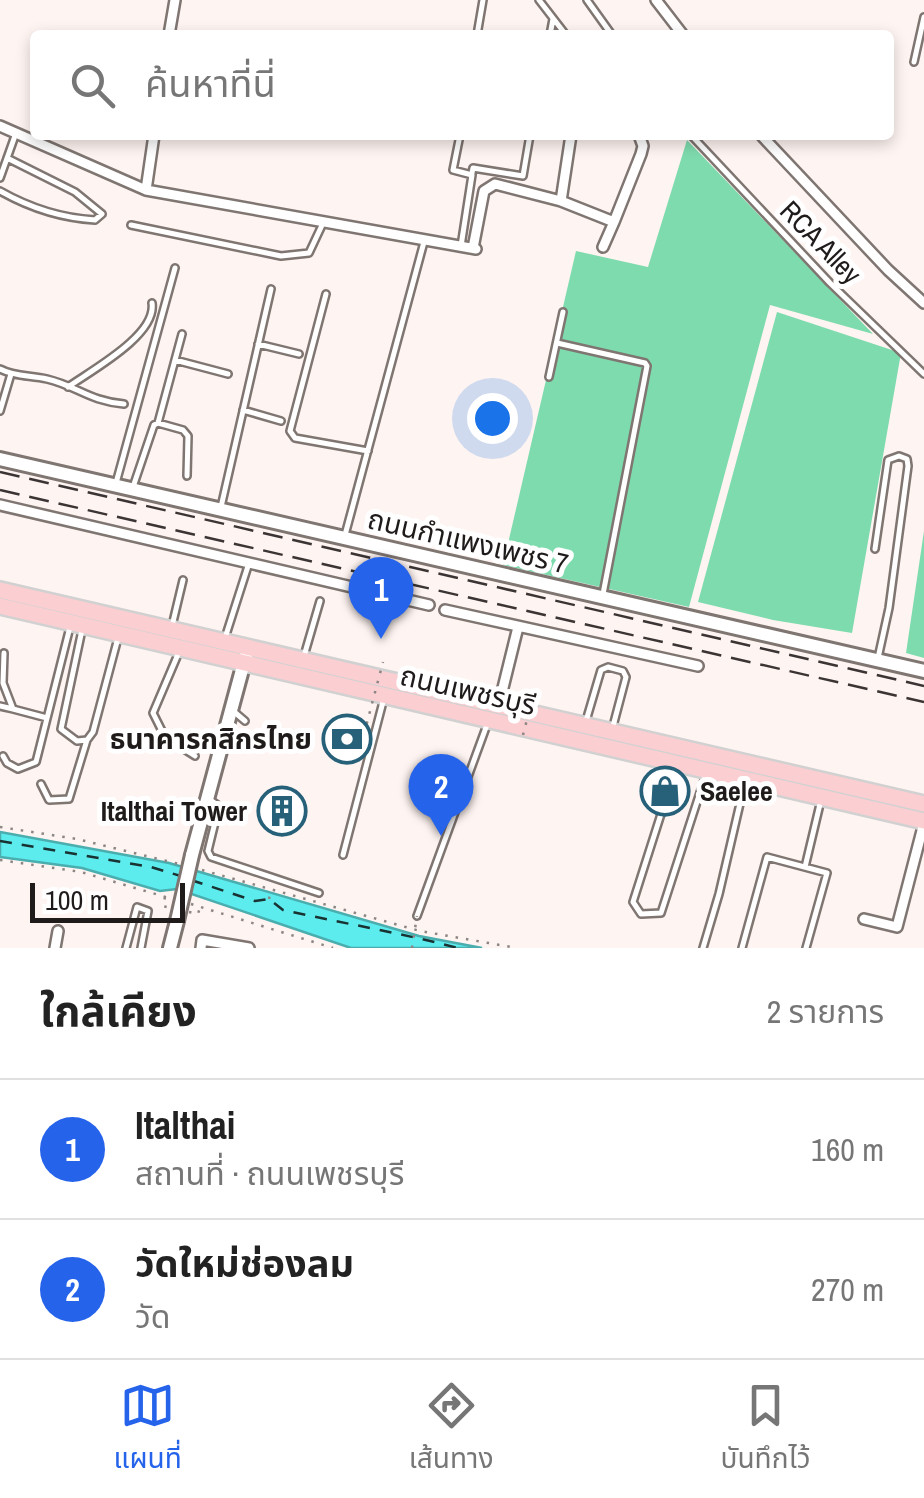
<!DOCTYPE html>
<html lang="th">
<head>
<meta charset="utf-8">
<style>
	:root { --surface:#fff; --page:#f2f2f2; --text:#222; --muted:#767676; --line:#e0e0e0; --accent:#2563eb }
	body { margin:0; font-family:"Archivo Narrow","Noto Sans Thai",sans-serif; background:var(--page); color:var(--text) }
	.scale { position:absolute; left:30px; bottom:25px; width:155px; box-sizing:border-box; padding-left:10px; border:5px solid #1f1b1a; border-top:0; font-size:28px; line-height:35px; white-space:nowrap; color:#1f1b1a; -webkit-text-stroke:8px #fff; paint-order:stroke }
	.you { position:absolute; left:492px; top:418px; width:35px; height:35px; margin:-25px; border:8px solid #fff; border-radius:50%; background:#1a73e8; box-shadow:0 0 0 15px #1a73e833 }
	.badge { display:grid; place-items:center; width:65px; height:65px; border-radius:50%; background:var(--accent); color:#fff; font-size:32px; font-weight:700 }
	.pin { position:absolute; translate:-50% -82px; filter:drop-shadow(0 2px 5px #0008) }
	.pin::after { content:''; position:absolute; top:52px; width:35px; height:30px; background:inherit; clip-path:polygon(0 0,100% 0,50% 100%) }
	.list { margin:0; padding:0; list-style:none }
	h2 { display:flex; justify-content:space-between; align-items:center; height:130px; margin:0; padding:0 40px; font-size:42px }
	h2 small { font-size:32px; font-weight:400; color:var(--muted) }
	.list li { display:grid; grid-template-columns:65px 1fr auto; gap:30px; align-items:center; box-sizing:border-box; height:140px; padding:0 40px; border-top:2px solid var(--line) }
	.list b { display:block; font-size:38px; white-space:nowrap }
	.list p { margin:0; font-size:32px; white-space:nowrap; color:var(--muted) }
	.list em { font-size:32px; font-style:normal; color:var(--muted) }
	.icon { flex:none; width:55px; height:55px; fill:none; stroke:currentColor; stroke-width:2; stroke-linecap:round; stroke-linejoin:round }
	.map { position:relative; flex:none; width:924px; height:948px; overflow:hidden }
	.search { position:absolute; background:var(--surface); box-shadow:0 5px 15px #0003; left:30px; right:30px; top:30px; height:110px; display:flex; align-items:center; gap:25px; box-sizing:border-box; padding:0 35px; border-radius:10px; color:var(--muted); font-size:38px }
	.sheet { height:410px; background:var(--surface) }
	nav { display:flex; justify-content:space-around; align-items:center; box-sizing:border-box; height:140px; border-top:2px solid var(--line); background:var(--surface); font-size:28px; color:var(--muted) }
	nav a { display:grid; justify-items:center; gap:5px }
	nav .on { color:var(--accent) }
	.map>svg:first-child { display:block }
</style>
</head>
<body>
<div class="map">
<svg width="924" height="948" viewBox="0 0 924 948">
	<rect width="100%" height="100%" fill="#fef4f1"/>
	<path fill="#7edbae" d="M 687,140 L 873,334 L 770,305 L 689,607 L 503,565 L 576,251 L 648,267 Z
		M 777,312 L 901,353 L 852,633 L 773,620 L 698,602 Z
		M 924,531 L 924,658 L 906,653 Z"/>
	<path fill="#5decee" stroke="#4aadae" stroke-width="2.5" d="M 0,832 L 169,863 L 419,936 L 482,948 L 351,948 L 177,889 L 160,891 L 82,868 L 0,857 Z"/>
	<g fill="none" stroke-linecap="round" stroke-linejoin="round">
		<path stroke="#193232" stroke-width="2.5" stroke-dasharray="12 10" stroke-linecap="butt" d="M 0,841 L 151,867 L 184,877
			M 191,880 L 255,901 L 269,899 L 283,910 C 342,923 401,933 458,948"/>
		<g stroke="#7f7571" stroke-width="10">
			<path id="lane" d="M 539,0 L 566,35
				M 587,0 L 612,35
				M 477,35 L 483,0
				M 550,35 L 553,19
				M 914,62 L 924,17
				M 460,135 L 453,170 L 472,175 L 461,246
				M 691,135 L 830,283 L 924,374
				M 472,173 L 473,168 L 523,176 L 530,135
				M 0,178 L 16,133
				M 0,191 C 30,208 61,218 95,220 L 102,214 L 75,192 L 7,158
				M 131,225 L 281,256 L 309,253 L 324,221
				M 326,294 L 290,431 L 295,438 L 368,451
				M 557,343 L 645,363 L 647,366 L 603,594
				M 258,344 L 299,354
				M 175,360 L 228,374
				M 0,369 C 15,377 31,375 47,379 C 77,386 89,401 124,404
				M 549,377 L 563,312
				M 68,387 C 92,370 157,335 152,303
				M 243,410 L 281,421
				M 0,411 L 11,374
				M 158,423 L 182,334
				M 116,483 L 175,268
				M 133,487 L 154,425 L 158,423 L 183,430 L 188,436 L 187,476
				M 221,507 L 271,289
				M 345,535 L 424,242
				M 875,549 L 888,460 L 899,456 L 907,459 L 908,466 L 889,608 L 878,658
				M 172,626 L 183,580
				M 82,630 L 61,729 L 77,741 L 87,740 L 93,732 L 118,638
				M 225,638 L 249,563
				M 179,652 L 153,713 L 165,737 L 195,756
				M 4,653 L 3,683 L 13,709 L 47,718
				M 304,656 L 320,601
				M 0,706 L 13,709
				M 232,710 L 245,721
				M 586,721 L 601,670 L 608,667 L 623,671 L 626,677 L 612,730
				M 3,756 L 7,763 L 18,769 L 36,762 L 70,627
				M 676,767 L 633,902 L 641,914 L 661,913 L 706,774
				M 41,784 L 49,800 L 69,799 L 87,740
				M 209,799 L 219,806 L 208,851 L 211,857 L 319,893
				M 343,855 L 384,698
				M 805,867 L 821,800
				M 417,916 L 488,722
				M 126,948 L 137,907 L 148,911 L 141,948
				M 703,948 L 719,894 L 745,782
				M 742,948 L 767,857 L 827,873 L 806,948"/>
		</g>
		<g stroke="#7f7571" stroke-width="14">
			<path id="street" d="M 656,0 L 683,35
				M 169,35 L 175,0
				M 0,126 L 146,190 L 476,249
				M 761,135 L 888,270 L 924,303
				M 146,190 L 154,135
				M 561,201 L 571,135
				M 614,222 L 641,154 L 643,146 L 639,135
				M 473,248 L 484,191 L 495,184 L 561,201 L 614,222 L 603,247
				M 0,505 L 429,605
				M 445,610 L 698,666
				M 499,704 L 518,627
				M 864,919 L 897,927 L 924,823
				M 55,948 L 58,931
				M 201,948 L 202,940 L 249,948"/>
		</g>
		<g stroke="#7f7571" stroke-width="18">
			<path id="secondary" d="M 0,459 L 924,671
				M 192,855 L 246,655
				M 170,948 L 177,921"/>
		</g>
		<g stroke="#d2d1d1" stroke-width="20">
			<path id="primary" d="M 0,590 L 924,804
				M 0,606 L 924,821"/>
		</g>
		<path stroke="#8c8684" stroke-width="2.5" stroke-dasharray="2.5 8" stroke-linecap="butt" d="M 0,827 L 77,839 L 179,864
			M 0,860 L 81,872 L 169,898
			M 202,870 L 420,931 L 517,948
			M 165,897 L 163,906 L 170,908
			M 269,899 L 271,891
			M 191,904 L 333,948
			M 189,912 L 198,914 L 200,907"/>
		<use href="#lane" stroke="#fff" stroke-width="5"/>
		<use href="#street" stroke="#fff" stroke-width="9"/>
		<use href="#secondary" stroke="#fff" stroke-width="12"/>
		<use href="#primary" stroke="#fbced2" stroke-width="15"/>
		<path stroke="#3a3534" stroke-width="2.5" stroke-dasharray="20 10" stroke-linecap="butt" d="M 0,472 L 924,686
			M 0,490 L 924,702"/>
		<g stroke="#7f7571" stroke-width="18" stroke-linecap="butt">
			<path id="secondary-bridge" d="M 177,921 L 192,855"/>
		</g>
		<path stroke="#8c8684" stroke-width="2.5" stroke-dasharray="2.5 8" stroke-linecap="butt" d="M 364,734 L 383,662
			M 523,735 L 531,704
			M 412,948 L 417,916"/>
		<use href="#secondary-bridge" stroke="#fff" stroke-width="12"/>
	</g>
	<defs>
		<g id="bank-ring" transform="scale(2.5)"><circle r="9.5" fill="#fff" stroke="#266179" stroke-width="1.5"/><path d="M-6-4H6V4H-6ZM0-2.3a2.3 2.3 0 1 0 0 4.6a2.3 2.3 0 1 0 0-4.6Z" fill="#266179"/></g>
		<g id="shop-ring" transform="scale(2.5)"><circle r="9.5" fill="#fff" stroke="#266179" stroke-width="1.5"/><path d="M-5-2.5h2.3a2.7 3.5 0 0 1 5.4 0H5L5.5 6h-11ZM-1.5-2.5h3a1.5 2.3 0 0 0-3 0Z" fill="#266179"/></g>
		<g id="building-ring" transform="scale(2.5)"><circle r="9.5" fill="#fff" stroke="#266179" stroke-width="1.5"/><path d="M-4-6H4V6H1V3H-1V6H-4ZM-2.5-4.3h1.7v1.8h-1.7ZM.8-4.3h1.7v1.8H.8ZM-2.5-1h1.7V.8h-1.7ZM.8-1h1.7V.8H.8Z" fill="#266179"/></g>
	</defs>
	<g fill-rule="evenodd">
		<use href="#bank-ring" x="347" y="739"/>
		<use href="#shop-ring" x="665" y="791"/>
		<use href="#building-ring" x="282" y="811"/>
	</g>
	<g text-anchor="middle" stroke-width="10" stroke-linejoin="round" paint-order="stroke">
		<g font-size="28" fill="#1f1b1a" stroke="#fff">
			<text transform="translate(821 242) rotate(46)" y="10">RCA Alley</text>
			<text transform="translate(468 541) rotate(13)" y="10">ถนนกำแพงเพชร 7</text>
			<text transform="translate(468 690) rotate(13)" y="10">ถนนเพชรบุรี</text>
		</g>
		<g font-size="28" font-weight="bold" fill="#1f1b1a" stroke="#fff" text-anchor="end">
			<text x="312" y="749">ธนาคารกสิกรไทย</text>
			<text x="700" y="801" text-anchor="start">Saelee</text>
			<text x="247" y="821">Italthai Tower</text>
		</g>
	</g>
</svg>
<div class="scale">100 m</div>
<div class="you"></div>
<div class="pin badge" style="left:381px;top:639px">1</div>
<div class="pin badge" style="left:441px;top:836px">2</div>
<div class="search"><svg class="icon" aria-label="search" viewBox="0 0 24 24"><circle cx="10" cy="10" r="6"/><path d="M15 15l6 6"/></svg>ค้นหาที่นี่</div>
</div>
<section class="sheet">
<h2>ใกล้เคียง<small>2 รายการ</small></h2>
<ul class="list">
<li><span class="badge">1</span><div><b>Italthai</b><p>สถานที่ · ถนนเพชรบุรี</p></div><em>160 m</em></li>
<li><span class="badge">2</span><div><b>วัดใหม่ช่องลม</b><p>วัด</p></div><em>270 m</em></li>
</ul>
</section>
<nav>
<a class="on"><svg class="icon" aria-label="map" viewBox="0 0 24 24"><path d="M3 6l6-2 6 2 6-2v14l-6 2-6-2-6 2zM9 4v14M15 6v14"/></svg>แผนที่</a>
<a><svg class="icon" aria-label="directions" viewBox="0 0 24 24"><path d="M12 3l9 9-9 9-9-9zM9 14v-3h6M13 9l2 2-2 2"/></svg>เส้นทาง</a>
<a><svg class="icon" aria-label="saved" viewBox="0 0 24 24"><path d="M7 4h10v16l-5-4-5 4z"/></svg>บันทึกไว้</a>
</nav>
</body>
</html>
